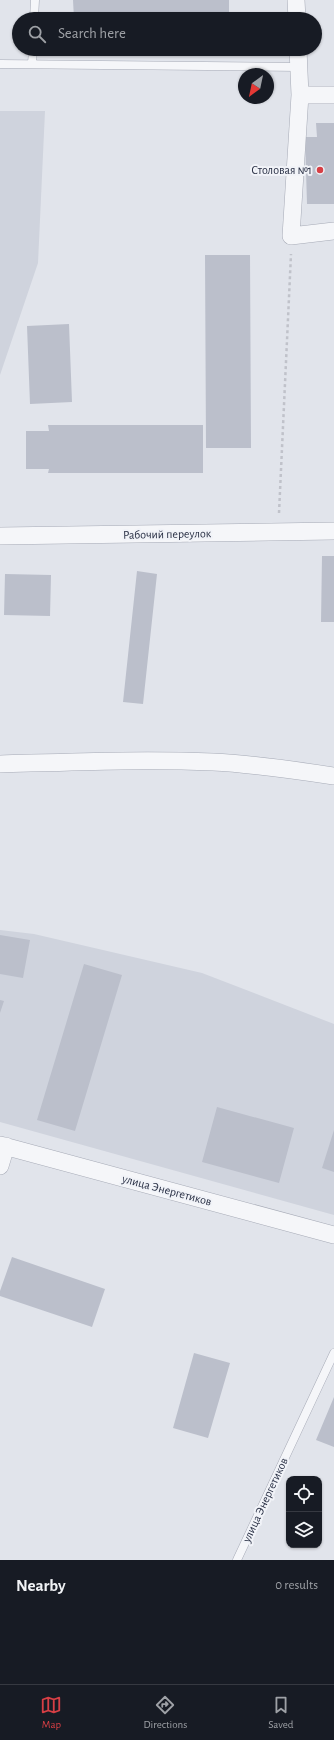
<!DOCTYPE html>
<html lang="en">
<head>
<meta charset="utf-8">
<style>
	:root { --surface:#171b24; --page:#242831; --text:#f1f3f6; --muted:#9ea1a6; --line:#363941; --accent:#d73f45 }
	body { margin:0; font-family:"Alegreya Sans",sans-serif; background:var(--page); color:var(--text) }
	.controls { position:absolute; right:12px; bottom:12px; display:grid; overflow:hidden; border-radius:8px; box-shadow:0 1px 3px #0004 }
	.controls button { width:36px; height:36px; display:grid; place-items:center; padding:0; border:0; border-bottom:1px solid var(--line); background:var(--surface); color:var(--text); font:20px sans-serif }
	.compass { position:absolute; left:238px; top:68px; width:36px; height:36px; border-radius:50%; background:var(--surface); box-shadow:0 1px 3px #0004; rotate:213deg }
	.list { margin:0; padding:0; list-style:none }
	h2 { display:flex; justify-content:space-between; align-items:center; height:52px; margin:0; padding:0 16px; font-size:17px }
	h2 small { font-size:13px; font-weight:400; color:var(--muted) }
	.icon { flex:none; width:22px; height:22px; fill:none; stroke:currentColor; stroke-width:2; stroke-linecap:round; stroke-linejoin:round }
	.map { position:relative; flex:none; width:334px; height:1560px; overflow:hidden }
	.search { position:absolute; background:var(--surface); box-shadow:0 1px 3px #0004; left:12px; right:12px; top:12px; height:44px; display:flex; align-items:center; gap:10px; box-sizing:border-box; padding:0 14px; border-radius:22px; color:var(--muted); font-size:15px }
	.sheet { height:124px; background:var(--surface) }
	nav { display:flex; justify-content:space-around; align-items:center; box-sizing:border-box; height:56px; border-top:1px solid var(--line); background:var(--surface); font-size:11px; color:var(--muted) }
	nav a { display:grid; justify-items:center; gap:2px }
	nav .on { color:var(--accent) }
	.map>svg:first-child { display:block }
</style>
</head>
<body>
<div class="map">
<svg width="334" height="1560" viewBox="0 0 334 1560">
	<rect width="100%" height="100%" fill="#e1e4eb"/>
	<path fill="#cfd3dd" d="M 0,111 L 45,111 L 38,263 L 0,375 Z
		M 0,930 L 34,934 L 202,973 L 334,1024 L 334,1215 L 0,1122 Z"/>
	<path fill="#bbbfcb" d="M 73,0 L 229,0 L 229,19 L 74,19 Z
		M 316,123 L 334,123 L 334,204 L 307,204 L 305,137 L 317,137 Z
		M 205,255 L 250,255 L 251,448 L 206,448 Z
		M 69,324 L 72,402 L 30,404 L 27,326 Z
		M 48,425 L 203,425 L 203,473 L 48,473 L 49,469 L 26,469 L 26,431 L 49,431 Z
		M 322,556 L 334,556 L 334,622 L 321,622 Z
		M 137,571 L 157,574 L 143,704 L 123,702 Z
		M 5,574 L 51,575 L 50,616 L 4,615 Z
		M 0,935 L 30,940 L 23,978 L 0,974 Z
		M 84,964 L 122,975 L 75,1131 L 37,1120 Z
		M 0,1000 L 4,1001 L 0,1013 Z
		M 217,1107 L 294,1128 L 279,1183 L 202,1162 Z
		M 334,1130 L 334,1172 L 322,1168 Z
		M 12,1257 L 105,1289 L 92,1327 L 0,1296 L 0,1291 Z
		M 194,1353 L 230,1363 L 208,1438 L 173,1428 Z
		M 334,1397 L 334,1447 L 316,1440 Z"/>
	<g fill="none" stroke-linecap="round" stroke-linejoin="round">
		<g stroke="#a6aab6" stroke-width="9">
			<path id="lane" d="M 34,19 L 35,0
				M 0,64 L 299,67
				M 32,64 L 33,49
				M 237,1560 L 334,1353"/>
		</g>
		<g stroke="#a6aab6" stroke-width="18">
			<path id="street" d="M 296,0 L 297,19
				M 298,49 L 300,95 L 291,236 L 334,231
				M 300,95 L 334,95
				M 0,536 L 334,531
				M 0,764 C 71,762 142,759 213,762 C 254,764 294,770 334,776
				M 0,1145 L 334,1235
				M 0,1166 L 6,1146"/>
		</g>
		<path stroke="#c0c2ca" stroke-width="2.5" stroke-dasharray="3 3" stroke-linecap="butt" d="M 279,513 L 291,254"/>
		<use href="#lane" stroke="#f5f6f9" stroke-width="8"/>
		<use href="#street" stroke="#f5f6f9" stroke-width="17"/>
	</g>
	<circle fill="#d73f45" stroke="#f1f3f8" stroke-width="1.5" cx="320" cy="170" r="4"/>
	<g text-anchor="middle" stroke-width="4" stroke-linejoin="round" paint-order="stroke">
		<g font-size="12" fill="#282f44" stroke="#f1f3f8" text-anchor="end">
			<text x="312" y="174">Столовая №1</text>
		</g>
		<g font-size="12" fill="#282f44" stroke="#f1f3f8">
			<text transform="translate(167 534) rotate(-1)" y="4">Рабочий переулок</text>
			<text transform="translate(167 1190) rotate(15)" y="4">улица Энергетиков</text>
			<text transform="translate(265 1500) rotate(-65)" y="4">улица Энергетиков</text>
		</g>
	</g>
</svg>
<div class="controls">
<button><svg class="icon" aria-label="locate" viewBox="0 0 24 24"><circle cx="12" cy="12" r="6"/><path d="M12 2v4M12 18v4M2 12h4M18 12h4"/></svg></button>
<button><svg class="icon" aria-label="layers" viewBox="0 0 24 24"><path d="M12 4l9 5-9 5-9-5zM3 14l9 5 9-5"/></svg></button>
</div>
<svg class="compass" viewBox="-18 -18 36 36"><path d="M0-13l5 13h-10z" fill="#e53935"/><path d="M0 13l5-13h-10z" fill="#9ea1a6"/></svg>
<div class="search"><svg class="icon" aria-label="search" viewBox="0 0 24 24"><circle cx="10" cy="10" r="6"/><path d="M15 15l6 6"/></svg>Search here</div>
</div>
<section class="sheet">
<h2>Nearby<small>0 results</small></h2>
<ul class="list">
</ul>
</section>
<nav>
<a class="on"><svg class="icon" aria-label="map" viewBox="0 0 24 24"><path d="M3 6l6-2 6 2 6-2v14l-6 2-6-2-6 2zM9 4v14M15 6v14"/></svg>Map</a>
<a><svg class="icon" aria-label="directions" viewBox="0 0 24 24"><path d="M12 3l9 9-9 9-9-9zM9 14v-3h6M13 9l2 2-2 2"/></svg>Directions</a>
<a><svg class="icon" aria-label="saved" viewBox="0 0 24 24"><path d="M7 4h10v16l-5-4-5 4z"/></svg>Saved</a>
</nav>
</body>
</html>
